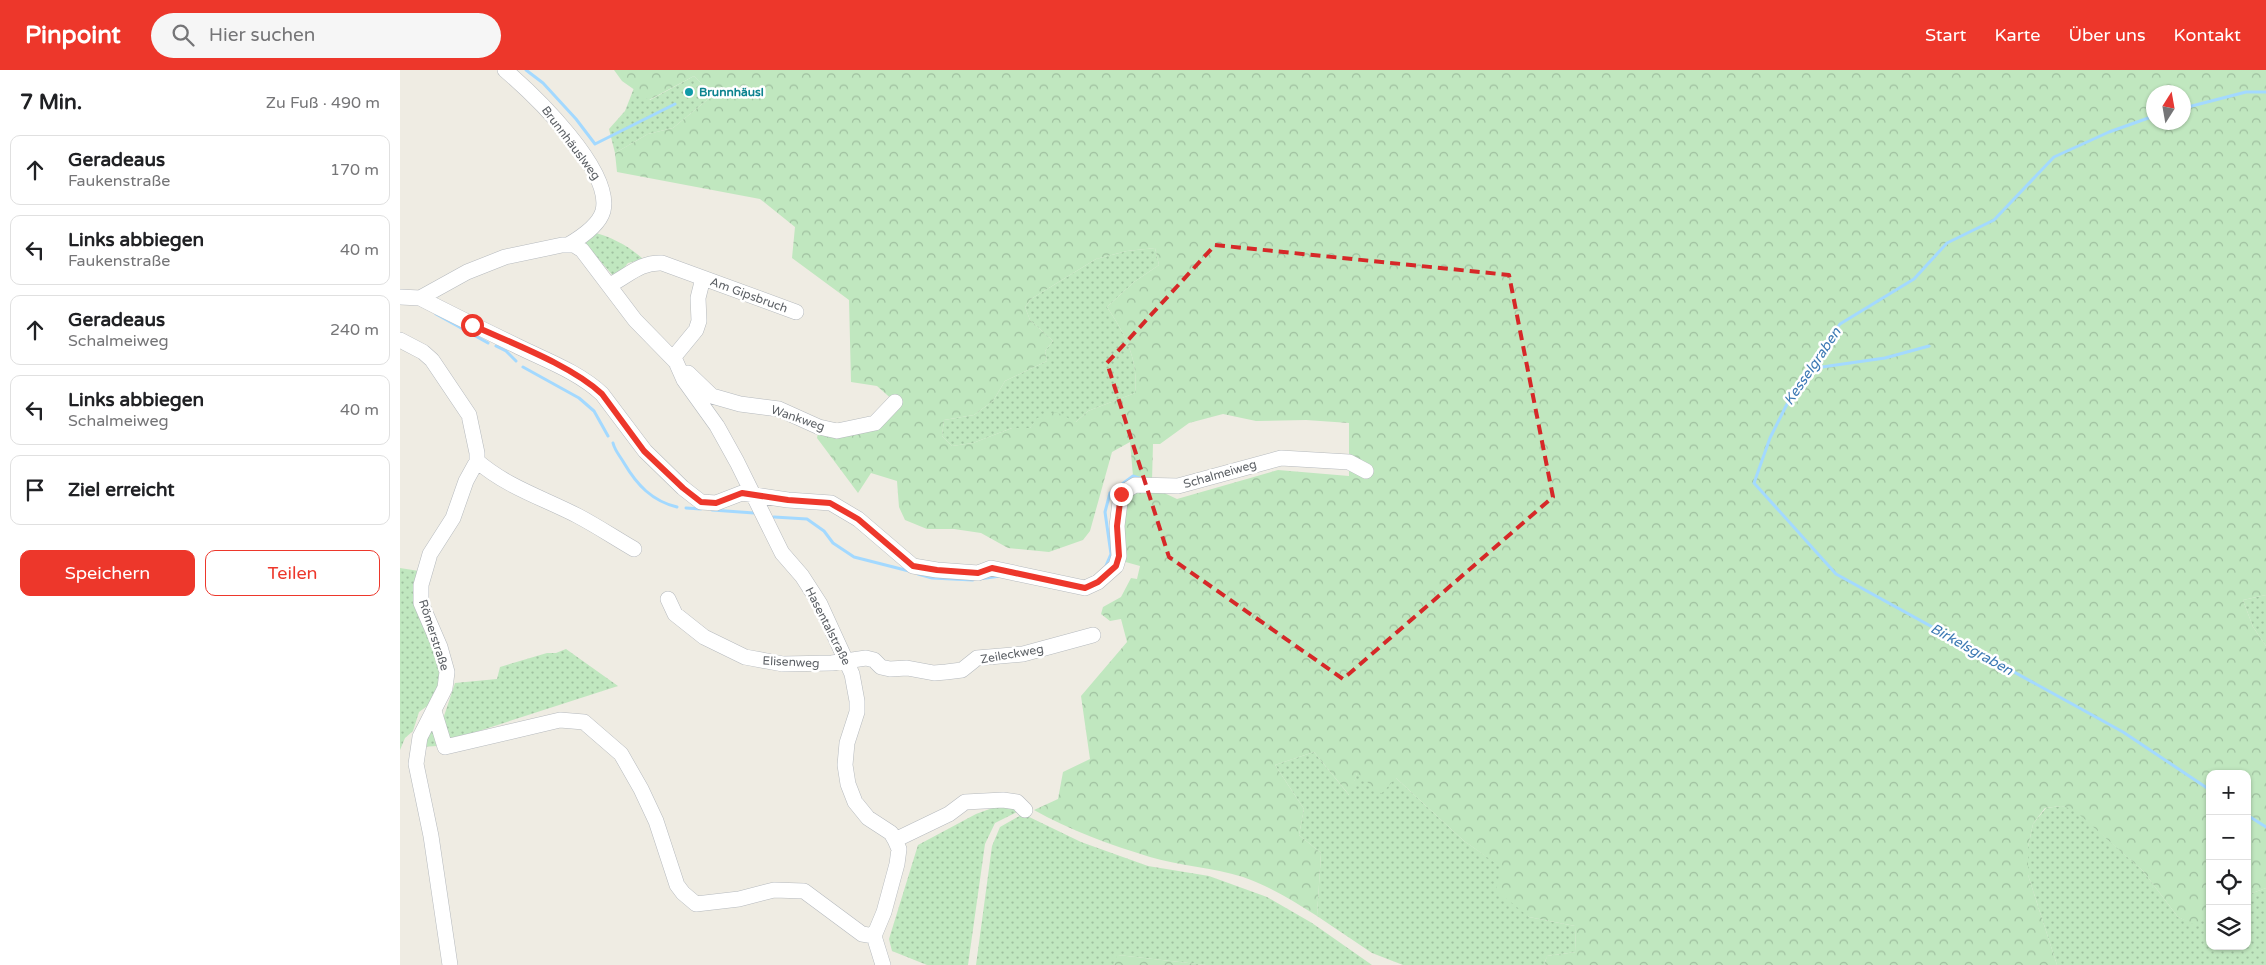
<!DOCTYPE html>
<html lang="de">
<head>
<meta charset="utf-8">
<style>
	:root { --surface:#fff; --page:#f6f6f6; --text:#202124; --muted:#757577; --line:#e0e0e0; --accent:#ed372b }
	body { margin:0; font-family:"Varela Round",sans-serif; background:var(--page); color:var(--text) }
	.controls { position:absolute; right:15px; bottom:15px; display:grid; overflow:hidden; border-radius:10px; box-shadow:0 1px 4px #0004 }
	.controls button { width:45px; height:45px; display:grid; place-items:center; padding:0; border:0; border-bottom:1px solid var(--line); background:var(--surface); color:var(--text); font:25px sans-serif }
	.compass { position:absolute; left:1746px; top:15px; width:45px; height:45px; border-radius:50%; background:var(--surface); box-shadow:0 1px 4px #0004; rotate:11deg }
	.stop { position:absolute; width:15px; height:15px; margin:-11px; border:4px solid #ed372b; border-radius:50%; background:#fff }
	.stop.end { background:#ed372b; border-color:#fff; box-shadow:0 1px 5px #0008 }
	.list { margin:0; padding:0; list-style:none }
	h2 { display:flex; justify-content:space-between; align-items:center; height:65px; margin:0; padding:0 20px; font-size:21px }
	h2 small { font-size:16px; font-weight:400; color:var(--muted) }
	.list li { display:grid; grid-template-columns:32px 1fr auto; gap:15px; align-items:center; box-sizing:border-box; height:70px; margin:0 10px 10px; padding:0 10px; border:1px solid var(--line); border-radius:10px }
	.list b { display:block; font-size:19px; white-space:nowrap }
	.list p { margin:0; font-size:16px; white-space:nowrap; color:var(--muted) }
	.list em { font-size:16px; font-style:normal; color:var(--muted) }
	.actions { display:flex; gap:10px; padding:15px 20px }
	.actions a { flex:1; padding:11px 0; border:1px solid var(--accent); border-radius:10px; text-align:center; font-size:18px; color:var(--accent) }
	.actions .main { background:var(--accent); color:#fff }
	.icon { flex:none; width:28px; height:28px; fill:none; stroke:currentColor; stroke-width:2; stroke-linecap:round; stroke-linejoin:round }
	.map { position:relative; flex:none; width:1866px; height:895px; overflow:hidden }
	header { display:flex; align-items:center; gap:30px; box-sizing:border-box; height:70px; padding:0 25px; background:var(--accent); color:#fff }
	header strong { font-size:24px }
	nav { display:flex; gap:28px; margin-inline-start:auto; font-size:18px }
	.search { width:350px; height:45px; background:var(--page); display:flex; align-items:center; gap:12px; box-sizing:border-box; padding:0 18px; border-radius:28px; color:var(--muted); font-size:19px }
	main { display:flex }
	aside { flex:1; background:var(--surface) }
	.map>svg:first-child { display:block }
</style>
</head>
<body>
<header>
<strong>Pinpoint</strong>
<div class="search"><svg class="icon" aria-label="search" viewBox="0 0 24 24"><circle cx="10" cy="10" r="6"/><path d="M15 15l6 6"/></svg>Hier suchen</div>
<nav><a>Start</a><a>Karte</a><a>Über uns</a><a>Kontakt</a></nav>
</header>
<main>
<aside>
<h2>7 Min.<small>Zu Fuß · 490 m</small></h2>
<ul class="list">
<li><svg class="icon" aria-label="ahead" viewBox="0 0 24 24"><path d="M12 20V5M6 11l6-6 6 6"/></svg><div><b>Geradeaus</b><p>Faukenstraße</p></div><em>170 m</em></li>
<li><svg class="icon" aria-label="left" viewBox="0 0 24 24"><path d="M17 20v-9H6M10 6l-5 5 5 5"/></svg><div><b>Links abbiegen</b><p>Faukenstraße</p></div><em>40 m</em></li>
<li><svg class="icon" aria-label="ahead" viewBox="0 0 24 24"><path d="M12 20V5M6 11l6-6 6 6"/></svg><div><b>Geradeaus</b><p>Schalmeiweg</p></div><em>240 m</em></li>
<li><svg class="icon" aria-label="left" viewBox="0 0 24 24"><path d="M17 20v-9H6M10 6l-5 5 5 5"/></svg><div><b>Links abbiegen</b><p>Schalmeiweg</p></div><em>40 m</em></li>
<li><svg class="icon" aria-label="arrive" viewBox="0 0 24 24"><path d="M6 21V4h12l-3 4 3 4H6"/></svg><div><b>Ziel erreicht</b></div></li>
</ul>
<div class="actions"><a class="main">Speichern</a><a>Teilen</a></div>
</aside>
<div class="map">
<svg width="1866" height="895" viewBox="0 0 1866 895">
	<defs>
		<pattern id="green-dots" width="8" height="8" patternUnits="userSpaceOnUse" patternTransform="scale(1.25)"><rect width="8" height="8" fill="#c0e7bf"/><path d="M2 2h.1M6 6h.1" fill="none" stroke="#9fbf9f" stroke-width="1.8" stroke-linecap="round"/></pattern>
		<pattern id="forest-crowns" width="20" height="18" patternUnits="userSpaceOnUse" patternTransform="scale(1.25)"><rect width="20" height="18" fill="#c0e7bf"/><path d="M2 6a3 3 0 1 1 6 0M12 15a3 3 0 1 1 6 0" fill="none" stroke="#9fbf9f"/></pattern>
	</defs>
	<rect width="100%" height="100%" fill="#efece3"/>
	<path fill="url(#green-dots)" d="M 294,6 L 313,25 L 273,58 L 248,64 L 215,83 L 209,59 L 225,41 L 234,18 L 250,30 Z
		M 193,162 C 211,167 229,176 243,189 L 228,193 L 215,208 L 189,178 L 180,172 Z
		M 755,178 L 759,195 L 734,212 L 707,237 C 725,264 739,290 735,323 L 688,341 L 676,352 L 638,348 L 630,358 L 612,358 L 573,373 L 552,376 L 542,366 L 544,350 L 574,345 L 593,331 L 605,311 L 647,291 L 645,281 L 653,271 L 630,250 L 625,237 L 631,229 L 696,189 L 727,181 Z
		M 0,498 L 19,501 L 40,585 L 44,609 L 37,629 L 19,642 L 13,661 L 5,668 L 0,680 Z
		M 1866,525 L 1866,576 L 1853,557 L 1843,530 Z
		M 166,579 L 218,616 L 54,669 L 45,665 L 43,649 L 55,613 L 97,609 L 100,597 L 147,583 L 156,583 Z
		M 31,650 L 37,676 L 21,677 Z
		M 914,682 L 949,725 L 957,703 L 996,708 L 1064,771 L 1102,797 L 1129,847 L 1175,856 L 1176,882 L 1147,886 L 1144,895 L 1003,895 L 972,883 L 917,846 L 921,783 L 899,765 L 904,739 L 875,695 Z
		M 606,733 L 619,741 L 595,753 L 585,774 L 568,895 L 527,895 L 492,881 L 489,869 L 518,775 L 576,744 Z
		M 1661,736 L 1673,738 L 1743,801 L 1778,847 L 1795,854 L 1810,845 L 1810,876 L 1847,876 L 1847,825 L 1866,818 L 1866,895 L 1657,895 L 1628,805 L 1628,777 L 1633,754 L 1646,738 Z
		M 623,744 L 681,772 L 748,796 L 809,806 L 867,827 L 912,853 L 972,895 L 806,895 L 718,885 L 714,895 L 576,895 L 592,776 L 600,757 Z"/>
	<path fill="url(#forest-crowns)" fill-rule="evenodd" d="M 214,0 L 1866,0 L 1866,525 L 1843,530 L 1853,557 L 1866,576 L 1866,818 L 1847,825 L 1847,704 L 1810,704 L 1810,845 L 1795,855 L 1778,847 L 1743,801 L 1673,739 L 1661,736 L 1645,738 L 1633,754 L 1628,777 L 1628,805 L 1657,895 L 1144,895 L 1147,886 L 1176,882 L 1175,856 L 1129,847 L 1096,820 L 1101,797 L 1064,771 L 996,708 L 981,724 L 957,703 L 950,726 L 914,682 L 875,695 L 904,739 L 899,765 L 921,783 L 917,846 C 893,831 869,816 843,807 C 812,797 780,796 750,787 C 711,775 669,760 634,740 L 658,729 L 663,702 L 690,689 L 681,626 L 727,572 L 721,549 L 710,551 L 701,544 L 703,537 L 721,527 L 731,508 L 737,509 L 740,496 L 722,491 L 721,424 L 735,415 L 760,421 L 777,429 L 878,400 L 949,406 L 949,353 L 906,350 L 856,351 L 823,344 L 789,353 L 760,374 L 753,374 L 752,411 L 733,406 L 730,372 L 712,382 L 690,461 L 683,470 L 649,482 L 608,478 L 581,463 L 554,459 L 527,459 L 505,450 L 499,437 L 497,411 L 471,403 L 458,423 L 417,368 L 419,357 L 457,358 L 495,332 L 477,316 L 451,312 L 449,230 L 392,188 L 395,157 L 360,129 L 217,102 L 215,83 L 248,64 L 273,58 L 313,25 L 294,6 L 249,30 L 222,11 ZM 1754,22 L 1784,22 L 1784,52 L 1754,52 ZM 755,178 L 759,195 L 734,212 L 707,237 C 725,264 739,290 735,323 L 688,341 L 676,352 L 656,342 L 637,348 L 630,358 L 612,358 L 573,373 L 552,376 L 542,366 L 544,350 L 574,345 L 593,331 L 605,311 L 647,291 L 645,281 L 653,271 L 630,250 L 625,237 L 631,229 L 696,189 L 727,181 Z
		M 717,885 L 718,885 L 806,895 L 714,895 Z"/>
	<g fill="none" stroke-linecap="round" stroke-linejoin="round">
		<path stroke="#a3d9ff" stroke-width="3" d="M 126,0 L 143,13 L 176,49 L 195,74 L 275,34
			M 1784,38 L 1846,22 L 1866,22
			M 1754,46 L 1709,62 L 1654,87 L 1594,150 L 1547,173 L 1514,209 L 1440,254 L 1408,299 L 1386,336 L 1370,368 L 1354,413 L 1436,504 L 1723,662 L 1810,720
			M 36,244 L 88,273
			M 96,276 L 106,281 L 116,291
			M 123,297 L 179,328 L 194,341 L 208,366
			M 1408,299 L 1485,288 L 1529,276
			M 213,373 C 215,381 220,386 224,393 C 237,415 252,431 277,437
			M 286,438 L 301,439
			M 312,440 L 354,443
			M 374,447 L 407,449 L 424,461 L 433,473 L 454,487 L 509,501
			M 705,498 L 711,484 L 705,442 L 710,423 L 733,406 L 742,409
			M 518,504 L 532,508 L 573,510
			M 579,509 L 600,506
			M 1847,745 L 1866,757"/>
		<g stroke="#b6babe" stroke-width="16">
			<path id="minor" d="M 105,0 C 134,25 213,100 203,141 C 199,155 180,168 168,175
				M 210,215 C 228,206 240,192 262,193 L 396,242
				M 0,227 L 20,228 L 67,202 L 105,187 L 162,175 L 174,175 L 182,180 L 235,250 L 276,292 L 284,310 L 317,356 L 337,392 L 382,483 L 402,506 L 420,534 L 452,604 L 457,631 L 457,642 L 447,673 L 445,695 L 448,714 L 455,732 L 468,748 L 491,763 L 495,770 L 549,744 L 565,732 L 603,730 L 617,732 L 625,740
				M 20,228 C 53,245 86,261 119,277 C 148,291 180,303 202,324 L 245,381 L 283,418 L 301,432 L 316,433 L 342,423 L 388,430 L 431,433 L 458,449 L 513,496 L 537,500 L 578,503 L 591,498 L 685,518 L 698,512 L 716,496 L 719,486 L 717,456 L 721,424 L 735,415 L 778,416 L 881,388 L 949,392 L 966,401
				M 0,270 L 23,282 L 32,290 L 69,345 L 77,383 L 77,391 L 66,411 L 53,448 L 30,484 L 21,515 L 21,533 L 40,577 L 47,602 L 45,618 L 20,667 L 16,694 L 31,766 L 50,895
				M 273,288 L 296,260 L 299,251 L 298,228 L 303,208
				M 288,303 L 312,326 L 340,334 L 379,339 L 419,357 L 437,361 L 475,353 L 495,332
				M 77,391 C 107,417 143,428 178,446 C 197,456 215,468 234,479
				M 268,529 L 275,544 L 304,567 L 345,587 L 383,594 L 432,593 L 466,588 L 474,590 L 481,597 L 490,599 L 507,598 L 534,603 L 546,602 L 562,600 L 577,588 L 623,584 L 693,565
				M 34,641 L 45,677 L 160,650 L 184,652 L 221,684 L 241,719 L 256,751 L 277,815 L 283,823 L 296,834 L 339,829 L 374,820 L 404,821 L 462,864 L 474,866
				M 483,895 L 474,866 L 484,842 L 497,794 L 499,779 L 495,770"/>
		</g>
		<use href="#minor" stroke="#fff" stroke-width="15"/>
	</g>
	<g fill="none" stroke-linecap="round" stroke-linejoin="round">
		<path stroke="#ed372b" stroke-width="6" d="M 72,255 C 111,273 171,295 202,324 L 244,381 L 283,418 L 301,432 L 316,433 L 342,423 L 388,430 L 430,433 L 458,449 L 513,496 L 537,500 L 578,503 L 592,498 L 685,518 L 698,512 L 716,496 L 719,486 L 717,456 L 721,424"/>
	</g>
	<path fill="none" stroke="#d62828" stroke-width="4" stroke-dasharray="10 6" stroke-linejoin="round" d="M 815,175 L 1109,205 L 1153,427 L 943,609 L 769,487 L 707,293 Z"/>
	<circle fill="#0f9aa8" stroke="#fff" stroke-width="2" cx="289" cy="22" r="5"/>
	<g text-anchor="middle" stroke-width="5" stroke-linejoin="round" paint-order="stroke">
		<g font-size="12" font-weight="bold" fill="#0d838f" stroke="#fff" text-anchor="start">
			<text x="299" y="26">Brunnhäusl</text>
		</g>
		<g font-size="12" fill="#5c6065" stroke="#fff">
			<text transform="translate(171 73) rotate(53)" y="4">Brunnhäuslweg</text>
			<text transform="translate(349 225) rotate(20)" y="4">Am Gipsbruch</text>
			<text transform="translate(398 348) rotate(19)" y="4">Wankweg</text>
			<text transform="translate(820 404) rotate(-16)" y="4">Schalmeiweg</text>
			<text transform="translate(428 556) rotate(63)" y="4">Hasentalstraße</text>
			<text transform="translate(34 565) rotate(72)" y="4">Römerstraße</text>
			<text transform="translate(612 584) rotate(-10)" y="4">Zeileckweg</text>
			<text transform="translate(391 592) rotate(3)" y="4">Elisenweg</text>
		</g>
		<g font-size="14" font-style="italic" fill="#3d79b4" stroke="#fff">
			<text transform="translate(1412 296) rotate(-56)" y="5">Kesselgraben</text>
			<text transform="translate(1572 579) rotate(29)" y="5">Birkelsgraben</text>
		</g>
	</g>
</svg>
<div class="controls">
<button>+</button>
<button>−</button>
<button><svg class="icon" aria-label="locate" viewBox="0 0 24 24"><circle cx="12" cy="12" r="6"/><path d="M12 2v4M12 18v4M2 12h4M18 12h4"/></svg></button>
<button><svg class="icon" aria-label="layers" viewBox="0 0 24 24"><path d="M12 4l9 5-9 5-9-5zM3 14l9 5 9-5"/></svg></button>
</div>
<svg class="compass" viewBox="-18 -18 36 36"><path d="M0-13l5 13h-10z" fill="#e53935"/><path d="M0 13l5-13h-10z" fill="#757577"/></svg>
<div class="stop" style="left:72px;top:255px"></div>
<div class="stop end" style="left:721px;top:424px"></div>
</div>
</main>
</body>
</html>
